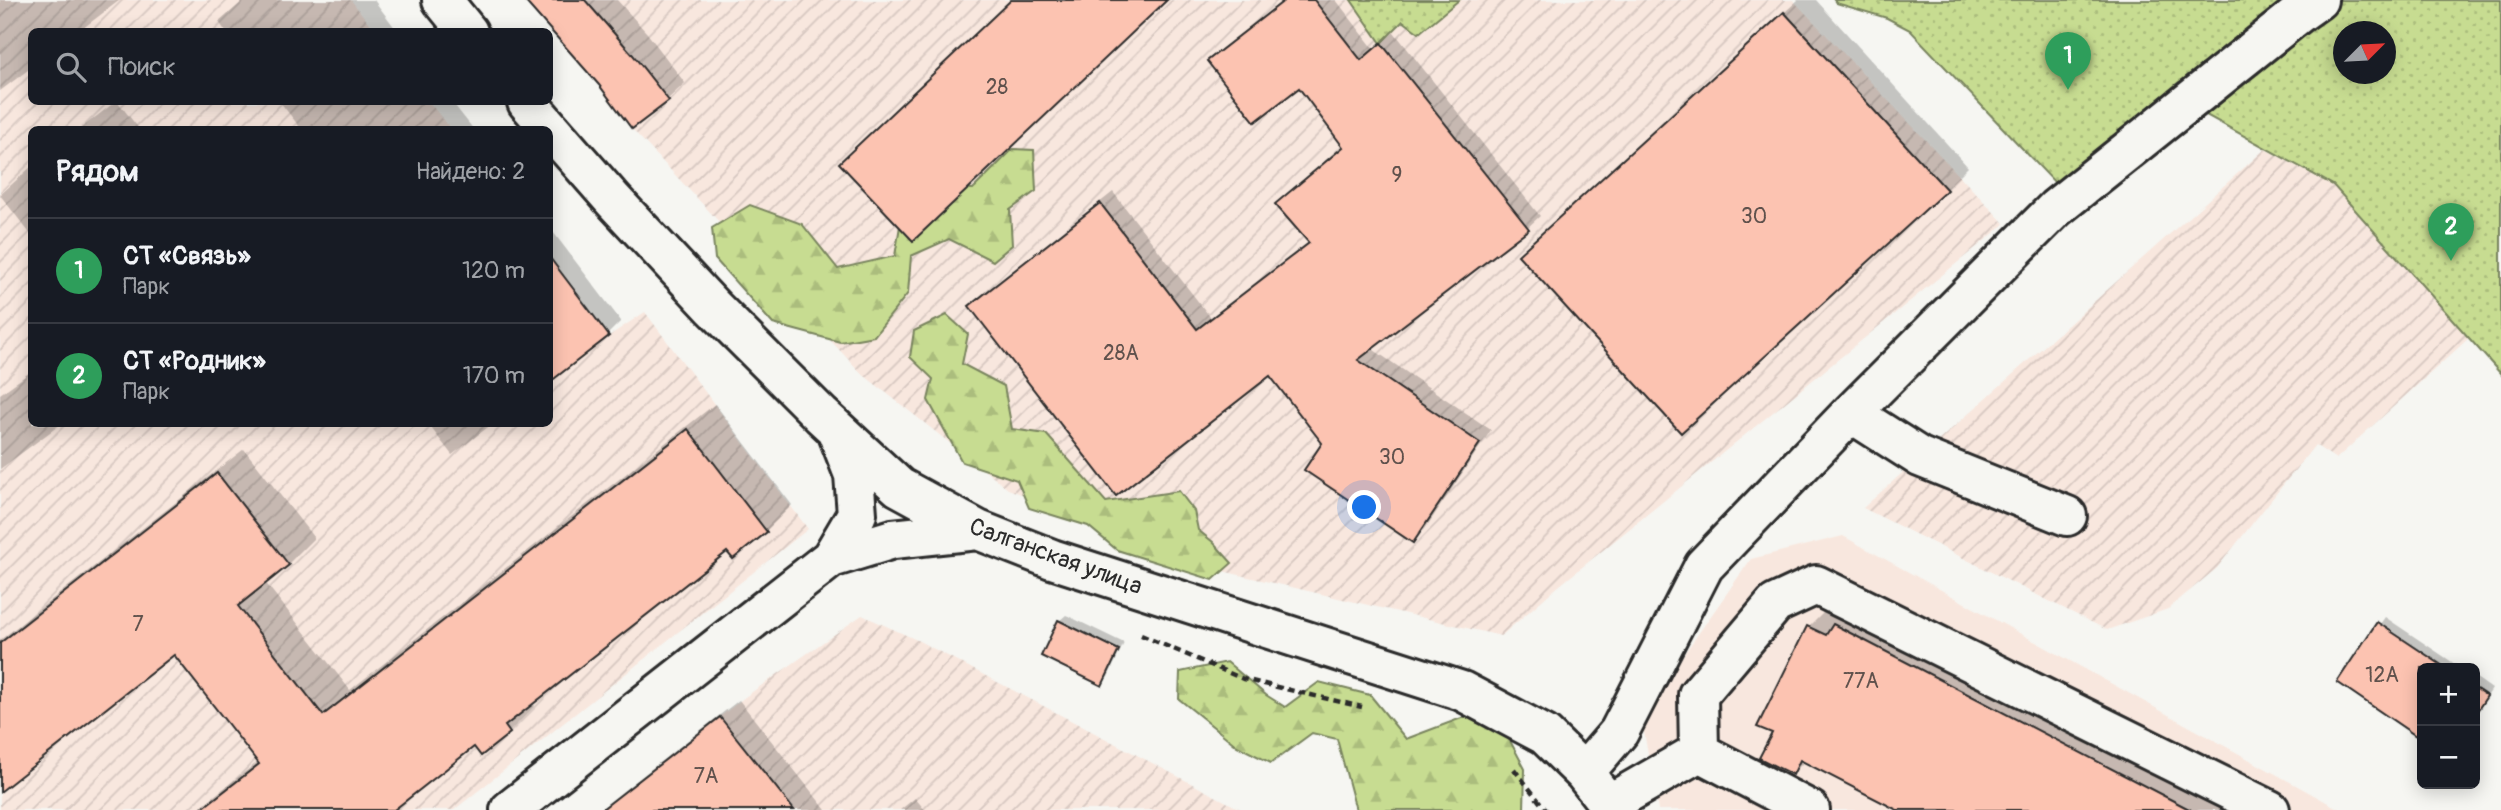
<!DOCTYPE html>
<html lang="ru">
<head>
<meta charset="utf-8">
<style>
	:root { --surface:#171b24; --page:#20242c; --text:#f1f3f6; --muted:#9ea1a6; --line:#363941; --accent:#c8321e }
	body { margin:0; font-family:Pangolin,sans-serif; background:var(--page); color:var(--text) }
	.controls { position:absolute; right:21px; bottom:21px; display:grid; overflow:hidden; border-radius:10px; box-shadow:0 4px 18px #0003 }
	.controls button { width:63px; height:63px; display:grid; place-items:center; padding:0; border:0; border-bottom:2px solid var(--line); background:var(--surface); color:var(--text); font:35px sans-serif }
	.compass { position:absolute; left:2333px; top:21px; width:63px; height:63px; border-radius:50%; background:var(--surface); box-shadow:0 4px 18px #0003; rotate:66deg }
	.you { position:absolute; left:1365px; top:508px; width:24px; height:24px; margin:-18px; border:5px solid #fff; border-radius:50%; background:#1a73e8; box-shadow:0 0 0 10px #1a73e833 }
	.badge { display:grid; place-items:center; width:46px; height:46px; border-radius:50%; background:var(--accent); color:#fff; font-size:23px; font-weight:700 }
	.pin { position:absolute; translate:-50% -58px; filter:drop-shadow(0 2px 4px #0008) }
	.pin::after { content:''; position:absolute; top:37px; width:24px; height:21px; background:inherit; clip-path:polygon(0 0,100% 0,50% 100%) }
	.list { margin:0; padding:0; list-style:none }
	h2 { display:flex; justify-content:space-between; align-items:center; height:91px; margin:0; padding:0 28px; font-size:30px }
	h2 small { font-size:23px; font-weight:400; color:var(--muted) }
	.list li { display:grid; grid-template-columns:46px 1fr auto; gap:21px; align-items:center; box-sizing:border-box; height:105px; padding:0 28px; border-top:2px solid var(--line) }
	.list b { display:block; font-size:26px; white-space:nowrap }
	.list p { margin:0; font-size:23px; white-space:nowrap; color:var(--muted) }
	.list em { font-size:23px; font-style:normal; color:var(--muted) }
	.icon { flex:none; width:38px; height:38px; fill:none; stroke:currentColor; stroke-width:2; stroke-linecap:round; stroke-linejoin:round }
	.map { position:relative; flex:none; width:2501px; height:810px; overflow:hidden }
	.search { position:absolute; background:var(--surface); box-shadow:0 4px 18px #0003; left:28px; top:28px; width:525px; height:77px; display:flex; align-items:center; gap:18px; box-sizing:border-box; padding:0 24px; border-radius:10px; color:var(--muted); font-size:26px }
	.panel { position:absolute; background:var(--surface); box-shadow:0 4px 18px #0003; left:28px; top:126px; width:525px; height:301px; border-radius:10px }
	.map>svg:first-child { display:block }
</style>
</head>
<body>
<div class="map">
<svg width="2501" height="810" viewBox="0 0 2501 810">
	<defs>
		<pattern id="industrial-furrows" width="10" height="10" patternUnits="userSpaceOnUse" patternTransform="scale(1.75)"><rect width="10" height="10" fill="#f8e7de"/><path d="M-1 1l2-2M0 10L10 0M9 11l2-2" fill="none" stroke="#d5c6bf"/></pattern>
		<pattern id="forest-firs" width="22" height="20" patternUnits="userSpaceOnUse" patternTransform="scale(1.75)"><rect width="22" height="20" fill="#c7dc91"/><path d="M5 1l3.5 6h-7zM16 11l3.5 6h-7z" fill="#abbd7d"/></pattern>
		<pattern id="garden-dots" width="8" height="8" patternUnits="userSpaceOnUse" patternTransform="scale(1.75)"><rect width="8" height="8" fill="#c7dc91"/><path d="M2 2h.1M6 6h.1" fill="none" stroke="#abbd7d" stroke-width="1.8" stroke-linecap="round"/></pattern>
	</defs>
	<rect width="100%" height="100%" fill="#f6f6f2"/>
	<filter id="ink" filterUnits="userSpaceOnUse"><feTurbulence type="fractalNoise" baseFrequency=".0143" numOctaves="2"/><feDisplacementMap in="SourceGraphic" scale="14" xChannelSelector="R" yChannelSelector="G"/><feConvolveMatrix kernelMatrix="1 2 1 2 8 2 1 2 1" color-interpolation-filters="sRGB"/></filter>
	<g filter="url(#ink)">
		<path fill="#f8e7de" d="M 1843,536 L 2341,810 L 1658,810 L 1641,715 L 1751,559 Z"/>
		<path fill="url(#industrial-furrows)" d="M 0,0 L 351,0 L 375,31 L 32,32 L 32,102 L 429,102 L 451,129 L 32,130 L 32,424 L 550,424 L 550,258 L 609,336 L 645,312 L 808,529 L 454,810 L 0,810 Z
			M 524,0 L 1351,0 L 1381,43 L 1404,21 L 1419,32 L 1459,0 L 1793,0 L 2005,224 L 1549,594 L 1501,636 L 1218,570 L 1008,489 L 861,373 L 632,129 L 603,91 Z
			M 2265,149 L 2333,185 L 2469,338 L 2336,459 L 2315,445 L 2217,568 L 2168,609 L 2107,630 L 1863,508 Z
			M 862,615 L 919,641 L 1242,810 L 601,810 L 745,697 Z"/>
		<path fill="url(#forest-firs)" stroke="#79845e" stroke-width="2" d="M 1013,149 L 1034,150 L 1036,191 L 1010,210 L 1012,245 L 993,261 L 949,239 L 911,256 L 908,293 L 874,336 L 840,342 L 773,324 L 715,259 L 712,228 L 750,205 L 802,224 L 838,269 L 895,256 L 902,214 L 929,187 L 973,189 Z
			M 947,315 L 968,334 L 962,364 L 1004,386 L 1012,429 L 1046,434 L 1106,502 L 1179,491 L 1194,511 L 1198,530 L 1213,542 L 1232,563 L 1213,580 L 1117,550 L 1088,526 L 1029,508 L 1017,480 L 962,462 L 928,400 L 933,379 L 910,357 L 914,331 Z
			M 1227,662 L 1266,695 L 1285,707 L 1319,682 L 1370,695 L 1406,739 L 1472,714 L 1500,722 L 1525,769 L 1524,810 L 1356,810 L 1337,739 L 1312,733 L 1271,763 L 1237,746 L 1179,699 L 1180,672 Z"/>
		<path fill="url(#garden-dots)" stroke="#79845e" stroke-width="2" fill-rule="evenodd" d="M 1351,0 L 1459,0 L 1419,33 L 1403,21 L 1381,43 Z
			M 1834,0 L 2501,0 L 2501,374 L 2333,185 L 2206,115 L 2179,82 L 2057,185 L 1910,30 L 1887,18 L 1836,3 ZM 2344,32 L 2386,32 L 2386,74 L 2344,74 Z"/>
		<path fill="#0003" d="M 0,0 L 120,0 L 78,32 L 32,32 L 32,67 L 0,91 Z
			M 244,0 L 374,0 L 398,32 L 226,32 L 219,22 Z
			M 526,0 L 617,0 L 647,33 L 685,83 L 667,100 L 601,84 Z
			M 1284,0 L 1336,0 L 1374,49 L 1394,32 L 1540,216 L 1527,228 L 1371,348 L 1491,430 L 1425,529 L 1412,541 L 1324,443 L 1270,374 L 971,306 L 984,294 L 1113,192 L 1211,318 L 1310,242 L 1277,204 L 1344,146 L 1300,85 L 1210,61 L 1222,48 Z
			M 1798,0 L 1816,0 L 1968,167 L 1946,189 L 1542,234 Z
			M 115,102 L 118,102 L 140,130 L 79,130 Z
			M 280,102 L 452,102 L 474,130 L 302,130 Z
			M 32,166 L 32,236 L 0,195 Z
			M 550,228 L 621,321 L 608,334 L 550,380 Z
			M 32,371 L 32,424 L 61,424 L 0,469 L 0,394 Z
			M 715,404 L 792,505 L 766,531 L 733,557 L 728,550 L 532,702 L 535,706 L 509,732 L 474,744 L 391,810 L 196,810 L 259,761 L 175,653 L 0,790 L 0,640 L 244,449 L 314,538 L 288,564 L 265,582 L 350,690 Z
			M 428,424 L 492,424 L 452,455 Z
			M 1835,601 L 2267,810 L 1901,810 L 1805,761 L 1793,773 L 1775,732 L 1809,627 Z
			M 1066,615 L 1124,643 L 1108,677 L 1101,684 L 1059,621 Z
			M 2385,617 L 2461,668 L 2422,668 L 2422,738 L 2340,681 Z
			M 2475,677 L 2492,689 L 2475,715 Z
			M 739,700 L 826,810 L 599,810 Z
			M 915,798 L 925,810 L 900,810 Z"/>
		<path fill="#fcc3b1" stroke="#2b2b2b" stroke-width="2" d="M 524,0 L 585,0 L 633,55 L 669,101 L 632,129 L 599,85 Z
			M 1011,0 L 1167,0 L 913,241 L 839,163 Z
			M 1285,0 L 1314,0 L 1361,60 L 1381,43 L 1529,229 L 1358,360 L 1480,443 L 1413,543 L 1304,470 L 1322,443 L 1270,376 L 1116,496 L 969,306 L 1100,203 L 1197,329 L 1309,243 L 1275,204 L 1343,147 L 1299,88 L 1255,122 L 1207,61 Z
			M 1784,12 L 1947,190 L 1681,433 L 1518,255 Z
			M 550,258 L 609,336 L 550,382 Z
			M 688,429 L 767,532 L 733,559 L 727,552 L 505,726 L 510,733 L 481,756 L 474,747 L 394,810 L 200,810 L 259,764 L 174,655 L 0,792 L 0,643 L 217,473 L 289,565 L 238,606 L 323,715 Z
			M 1058,620 L 1119,650 L 1102,686 L 1041,656 Z
			M 2377,622 L 2446,668 L 2422,668 L 2422,740 L 2337,682 Z
			M 1833,624 L 2191,810 L 1897,810 L 1800,760 L 1793,775 L 1759,758 L 1772,733 L 1757,727 L 1807,626 L 1826,635 Z
			M 2475,688 L 2487,696 L 2475,714 Z
			M 720,717 L 794,810 L 601,810 Z"/>
		<g fill="none" stroke-linecap="round" stroke-linejoin="round">
			<g stroke="#2b2b2b" stroke-width="44">
				<path id="minor" d="M 442,0 L 468,32
					M 527,102 L 613,200 L 713,307 L 821,415 L 899,487 L 978,530 L 1052,559 L 1462,691 L 1545,735 L 1584,773 L 1613,810
					M 1851,413 L 1920,457 L 2067,516
					M 831,558 L 857,514 L 854,475 L 838,434
					M 1699,752 L 1698,695 L 1775,604 L 1816,585 L 2270,810
					M 1699,752 L 1810,810
					M 1584,773 L 1619,732 L 1704,566 L 1851,413 L 2056,208 L 2301,12 L 2318,0
					M 1609,804 L 1699,752
					M 510,810 L 831,558 L 893,539 L 978,530"/>
			</g>
			<path stroke="#2b2b2b" stroke-width="4.5" stroke-dasharray="7 5" stroke-linecap="butt" d="M 1141,635 L 1243,679 L 1362,707
				M 1514,769 L 1546,810"/>
			<use href="#minor" stroke="#f6f6f2" stroke-width="38"/>
		</g>
	</g>
	<g text-anchor="middle" stroke-width="5" stroke-linejoin="round" paint-order="stroke">
		<g font-size="21" fill="#5f514c">
			<text x="997" y="94">28</text>
			<text x="1397" y="182">9</text>
			<text x="1754" y="223">30</text>
			<text x="1121" y="360">28А</text>
			<text x="1392" y="464">30</text>
			<text x="138" y="631">7</text>
			<text x="2382" y="682">12А</text>
			<text x="1861" y="688">77А</text>
			<text x="706" y="783">7А</text>
		</g>
		<g font-size="24" fill="#2b2b2b" stroke="#f6f6f2">
			<text transform="translate(1056 556) rotate(20)" y="8">Салганская улица</text>
		</g>
	</g>
</svg>
<div class="controls">
<button>+</button>
<button>−</button>
</div>
<svg class="compass" viewBox="-18 -18 36 36"><path d="M0-13l5 13h-10z" fill="#e53935"/><path d="M0 13l5-13h-10z" fill="#9ea1a6"/></svg>
<div class="you"></div>
<div class="pin badge" style="left:2068px;top:90px;background:#2e9e5b">1</div>
<div class="pin badge" style="left:2451px;top:261px;background:#2e9e5b">2</div>
<div class="search"><svg class="icon" aria-label="search" viewBox="0 0 24 24"><circle cx="10" cy="10" r="6"/><path d="M15 15l6 6"/></svg>Поиск</div>
<section class="panel">
<h2>Рядом<small>Найдено: 2</small></h2>
<ul class="list">
<li><span class="badge" style="background:#2e9e5b">1</span><div><b>СТ «Связь»</b><p>Парк</p></div><em>120 m</em></li>
<li><span class="badge" style="background:#2e9e5b">2</span><div><b>СТ «Родник»</b><p>Парк</p></div><em>170 m</em></li>
</ul>
</section>
</div>
</body>
</html>
